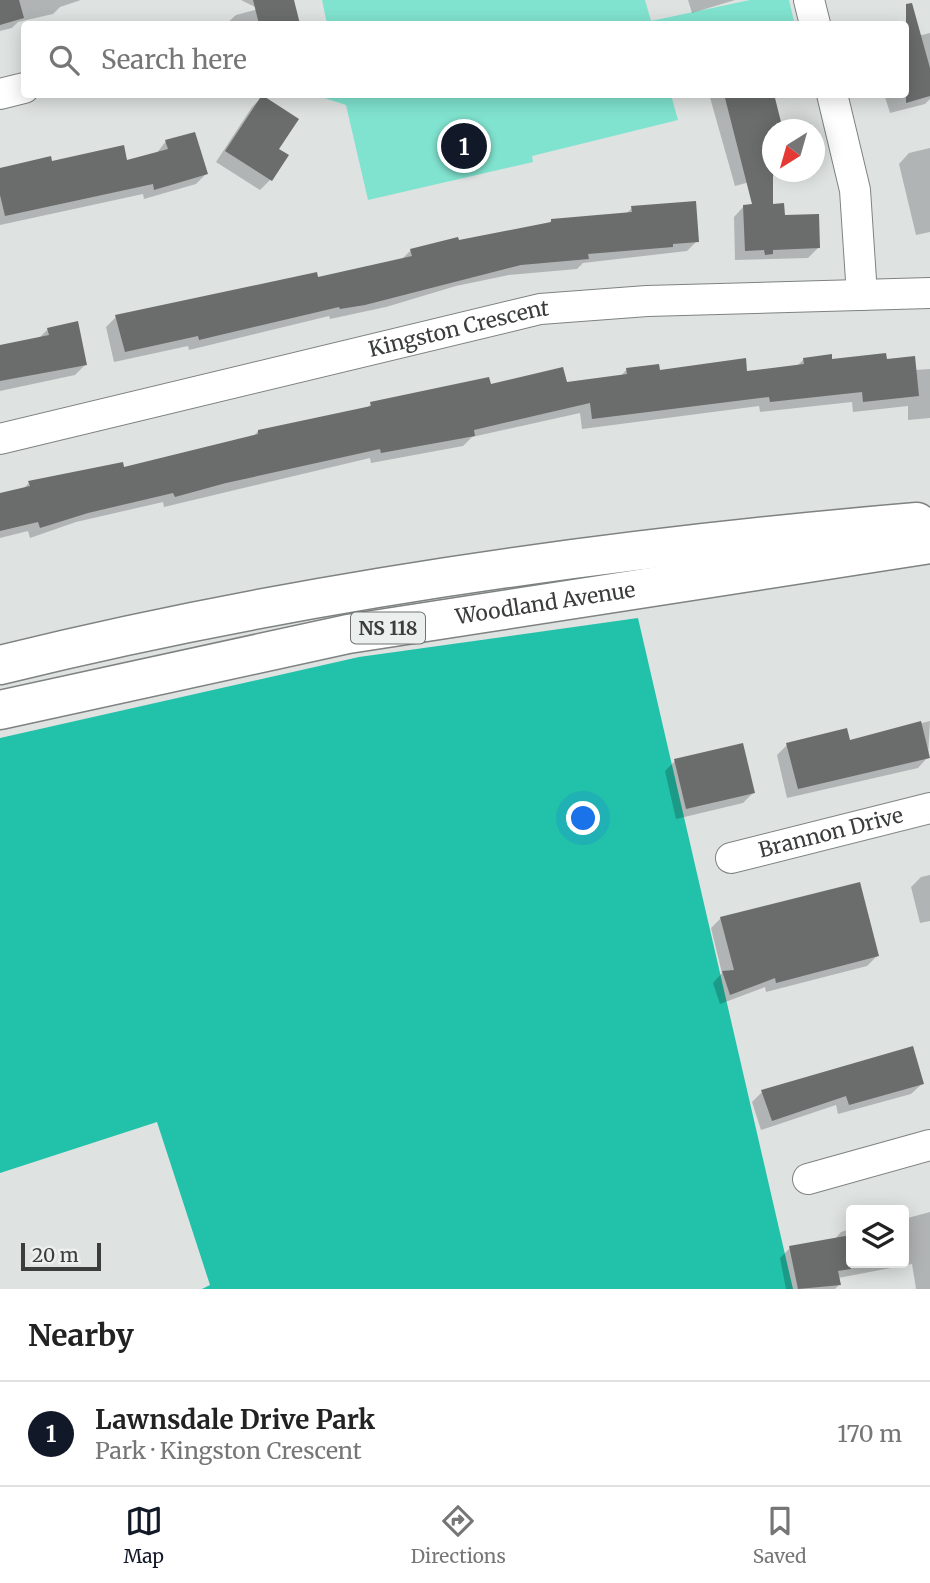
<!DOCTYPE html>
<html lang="en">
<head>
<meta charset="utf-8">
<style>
	:root { --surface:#fff; --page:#f2f2f2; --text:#222; --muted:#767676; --line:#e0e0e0; --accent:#111827 }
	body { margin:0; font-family:Merriweather,serif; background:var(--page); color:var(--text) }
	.controls { position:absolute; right:21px; bottom:21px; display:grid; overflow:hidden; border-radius:7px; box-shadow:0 4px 18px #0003 }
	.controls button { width:63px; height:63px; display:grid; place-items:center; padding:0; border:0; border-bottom:2px solid var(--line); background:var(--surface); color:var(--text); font:35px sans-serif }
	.compass { position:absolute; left:762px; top:119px; width:63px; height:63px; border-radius:50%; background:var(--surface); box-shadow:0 4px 18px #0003; rotate:217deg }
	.scale { position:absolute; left:21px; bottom:18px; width:80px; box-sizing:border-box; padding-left:7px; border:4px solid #3b3c3c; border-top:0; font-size:19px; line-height:24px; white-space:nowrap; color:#3b3c3c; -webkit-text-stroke:5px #ebefee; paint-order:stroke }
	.you { position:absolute; left:584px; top:819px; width:24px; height:24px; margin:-18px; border:5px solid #fff; border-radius:50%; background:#1a73e8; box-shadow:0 0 0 10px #1a73e833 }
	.badge { display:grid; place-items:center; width:46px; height:46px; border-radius:50%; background:var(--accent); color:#fff; font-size:23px; font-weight:700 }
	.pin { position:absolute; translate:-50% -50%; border:4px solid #fff; box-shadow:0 2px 7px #0006 }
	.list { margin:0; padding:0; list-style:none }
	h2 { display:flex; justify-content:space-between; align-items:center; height:91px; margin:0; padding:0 28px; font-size:30px }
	h2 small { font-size:23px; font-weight:400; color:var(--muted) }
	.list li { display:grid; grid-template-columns:46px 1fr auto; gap:21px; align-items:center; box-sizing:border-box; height:105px; padding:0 28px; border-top:2px solid var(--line) }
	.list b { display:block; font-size:26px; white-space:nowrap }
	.list p { margin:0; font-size:23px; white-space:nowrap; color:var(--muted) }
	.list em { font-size:23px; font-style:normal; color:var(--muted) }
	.icon { flex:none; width:38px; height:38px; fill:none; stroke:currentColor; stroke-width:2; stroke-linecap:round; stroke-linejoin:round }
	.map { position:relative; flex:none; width:930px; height:1289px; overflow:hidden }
	.search { position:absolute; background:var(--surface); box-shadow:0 4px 18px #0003; left:21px; right:21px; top:21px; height:77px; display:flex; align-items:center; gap:18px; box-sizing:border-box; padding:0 24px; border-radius:7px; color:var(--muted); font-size:26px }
	.sheet { height:196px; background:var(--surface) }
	nav { display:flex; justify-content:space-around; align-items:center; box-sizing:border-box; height:98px; border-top:2px solid var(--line); background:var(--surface); font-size:19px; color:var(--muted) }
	nav a { display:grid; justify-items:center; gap:4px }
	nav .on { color:var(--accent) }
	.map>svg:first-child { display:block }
</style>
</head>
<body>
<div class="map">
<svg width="930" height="1289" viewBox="0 0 930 1289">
	<rect width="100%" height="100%" fill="#dee2e1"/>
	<path fill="#80e3cf" d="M 322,0 L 645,0 L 651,21 L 750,0 L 789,0 L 794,21 L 779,24 L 327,24 Z
		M 315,95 L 671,95 L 678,120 L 532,156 L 533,162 L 368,200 L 346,105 Z"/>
	<path fill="#22c1a9" d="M 638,618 L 793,1289 L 202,1289 L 210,1285 L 157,1122 L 0,1173 L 0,738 L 359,657 Z"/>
	<path fill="#0003" d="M 0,0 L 81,0 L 60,7 L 53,14 L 18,22 L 12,28 L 0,31 Z
		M 241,0 L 292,0 L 299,24 L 226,24 L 236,15 L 259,9 Z
		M 688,0 L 735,0 L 692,13 Z
		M 930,33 L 930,99 L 925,104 L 890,113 L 884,94 L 906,94 L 906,39 Z
		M 709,94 L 772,94 L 772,172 L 778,172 L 773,176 L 735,186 Z
		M 262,97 L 277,150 L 270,180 L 260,190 L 216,162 L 252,107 Z
		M 166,141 L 206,174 L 196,184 L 144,199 L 143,194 L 0,225 L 0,168 L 51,163 L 126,162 L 156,154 Z
		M 930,148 L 930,232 L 916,235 L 899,164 L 909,153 Z
		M 744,206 L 783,216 L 818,248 L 808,258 L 735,260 L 734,217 Z
		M 632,208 L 697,241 L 687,251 L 583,263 L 577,269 L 509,275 L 456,286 L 386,307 L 330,319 L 329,316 L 189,350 L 188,346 L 114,362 L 106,327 L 116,317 L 317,279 L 401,260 L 411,250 L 548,225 L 551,221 L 626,214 Z
		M 48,329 L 85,365 L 75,375 L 0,391 L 0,346 L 39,338 Z
		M 804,359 L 886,361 L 915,370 L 930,369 L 930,418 L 908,420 L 908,406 L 853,412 L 852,402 L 760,412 L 759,406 L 582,429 L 580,413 L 472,437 L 463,446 L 371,463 L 370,458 L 164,507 L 163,502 L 76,522 L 30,538 L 28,531 L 0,538 L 0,494 L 22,490 L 29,483 L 123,469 L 253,437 L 258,431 L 366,409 L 371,404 L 490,386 L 566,384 L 620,377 L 627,369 L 746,373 L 796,367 Z
		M 930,721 L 928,757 L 918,768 L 787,798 L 777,755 L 787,745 L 849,742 Z
		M 675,761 L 753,793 L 743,803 L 676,819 L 665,771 Z
		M 930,875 L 930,921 L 920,923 L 911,887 L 921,877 Z
		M 721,918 L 877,956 L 867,966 L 766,992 L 765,987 L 720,1004 L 713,983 L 722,973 L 711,928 Z
		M 922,1084 L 911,1094 L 838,1114 L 836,1105 L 761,1130 L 752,1102 L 762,1092 Z
		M 930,1212 L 930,1289 L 916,1289 L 912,1264 L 838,1278 L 839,1285 L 835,1289 L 786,1289 L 780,1258 L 790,1248 L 834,1240 L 841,1232 L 851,1229 L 851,1263 L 904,1263 L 904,1219 Z"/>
	<path fill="#6a6d6c" d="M 0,0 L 19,0 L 24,18 L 0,25 Z
		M 253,0 L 294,0 L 300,24 L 259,24 Z
		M 912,3 L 930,68 L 930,96 L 906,103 L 906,4 Z
		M 724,94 L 774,94 L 783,130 L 773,130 L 773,204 L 784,203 L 785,215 L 819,214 L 820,248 L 773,250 L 773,254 L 765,255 L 764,250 L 745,251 L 743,205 L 752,204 Z
		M 262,95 L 299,119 L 279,149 L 289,155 L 272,181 L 225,151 Z
		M 195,132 L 208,174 L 154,190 L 153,184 L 5,216 L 0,195 L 0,168 L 51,156 L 52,161 L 124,145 L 127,160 L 168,149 L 165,140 Z
		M 696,201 L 699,242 L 673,244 L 673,247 L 588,254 L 589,259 L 521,265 L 365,305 L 340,309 L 339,307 L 199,340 L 198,336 L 125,352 L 115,315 L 317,272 L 318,277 L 412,256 L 410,249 L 458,237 L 459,240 L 551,222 L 551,219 L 632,212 L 631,206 Z
		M 78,321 L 87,365 L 0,381 L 0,345 L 49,335 L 47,328 Z
		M 886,353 L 887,359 L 915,356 L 919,396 L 863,402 L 862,392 L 770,402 L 769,397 L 592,419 L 590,403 L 474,430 L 475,436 L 381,453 L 380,449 L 226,483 L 175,497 L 173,493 L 88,513 L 40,528 L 38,522 L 0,531 L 0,493 L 30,486 L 28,481 L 123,462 L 124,467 L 258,434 L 258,430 L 371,406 L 370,402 L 489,377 L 491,384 L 563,367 L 567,382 L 627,374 L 626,368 L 659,364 L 660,370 L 746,358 L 747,371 L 804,364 L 803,358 L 832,354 L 832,359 Z
		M 921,721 L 930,758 L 798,789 L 786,743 L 847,728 L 850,740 Z
		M 743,743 L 755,793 L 686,809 L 674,759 Z
		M 860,882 L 879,956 L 776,983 L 775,978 L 730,995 L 722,971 L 734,970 L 720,917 Z
		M 913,1046 L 924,1084 L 849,1105 L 846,1096 L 772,1121 L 761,1090 Z
		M 851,1235 L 851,1269 L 838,1271 L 841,1285 L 798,1289 L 789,1246 Z"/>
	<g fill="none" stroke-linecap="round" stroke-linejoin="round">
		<g stroke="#7e8281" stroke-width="32">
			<g id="street">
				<path d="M 809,0 L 815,24"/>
				<path d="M 0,94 L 24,88"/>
				<path d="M 832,94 L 855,190 L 862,295"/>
				<path id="s1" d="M 0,439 L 540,309 L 647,301 L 930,293"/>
				<path id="s2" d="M 731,858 L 930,808"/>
				<path d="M 808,1179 L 930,1145"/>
			</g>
		</g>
		<g stroke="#7e8281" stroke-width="41">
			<g id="primary">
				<path d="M 0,665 C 300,591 609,548 917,522"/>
				<path id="s3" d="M 0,710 L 348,634 L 930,544"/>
			</g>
		</g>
		<use href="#street" stroke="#fff" stroke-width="30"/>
		<use href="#primary" stroke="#fff" stroke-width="38"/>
	</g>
	<g text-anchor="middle" stroke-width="7" stroke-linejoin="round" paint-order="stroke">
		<rect fill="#ebefee" stroke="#707271" stroke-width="2" x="351" y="612.5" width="74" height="31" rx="5"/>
		<g font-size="19" font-weight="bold" fill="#3b3c3c">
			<text x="388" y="635">NS 118</text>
		</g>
		<g font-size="21" fill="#3b3c3c" stroke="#ebefee">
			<text dy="7" stroke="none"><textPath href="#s1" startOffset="472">Kingston Crescent</textPath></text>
			<text dy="7" stroke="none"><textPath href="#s3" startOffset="556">Woodland Avenue</textPath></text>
			<text dy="7" stroke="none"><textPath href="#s2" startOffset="103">Brannon Drive</textPath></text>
		</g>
	</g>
</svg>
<div class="controls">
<button><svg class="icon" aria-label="layers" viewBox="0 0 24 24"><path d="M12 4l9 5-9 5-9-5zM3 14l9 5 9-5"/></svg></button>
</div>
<svg class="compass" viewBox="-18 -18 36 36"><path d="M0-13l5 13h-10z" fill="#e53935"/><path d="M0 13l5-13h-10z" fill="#767676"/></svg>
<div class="scale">20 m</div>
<div class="you"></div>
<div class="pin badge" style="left:464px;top:146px">1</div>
<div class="search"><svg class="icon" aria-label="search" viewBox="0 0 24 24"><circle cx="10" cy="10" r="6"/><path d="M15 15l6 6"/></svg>Search here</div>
</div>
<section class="sheet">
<h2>Nearby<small></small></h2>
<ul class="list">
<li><span class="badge">1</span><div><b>Lawnsdale Drive Park</b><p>Park · Kingston Crescent</p></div><em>170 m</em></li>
</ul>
</section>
<nav>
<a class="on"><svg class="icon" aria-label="map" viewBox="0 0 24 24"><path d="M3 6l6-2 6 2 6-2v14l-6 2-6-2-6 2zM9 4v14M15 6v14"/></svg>Map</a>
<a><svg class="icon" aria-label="directions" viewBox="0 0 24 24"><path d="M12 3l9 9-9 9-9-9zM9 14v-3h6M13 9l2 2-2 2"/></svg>Directions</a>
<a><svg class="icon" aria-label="saved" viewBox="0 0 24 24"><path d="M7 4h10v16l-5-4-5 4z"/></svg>Saved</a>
</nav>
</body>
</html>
